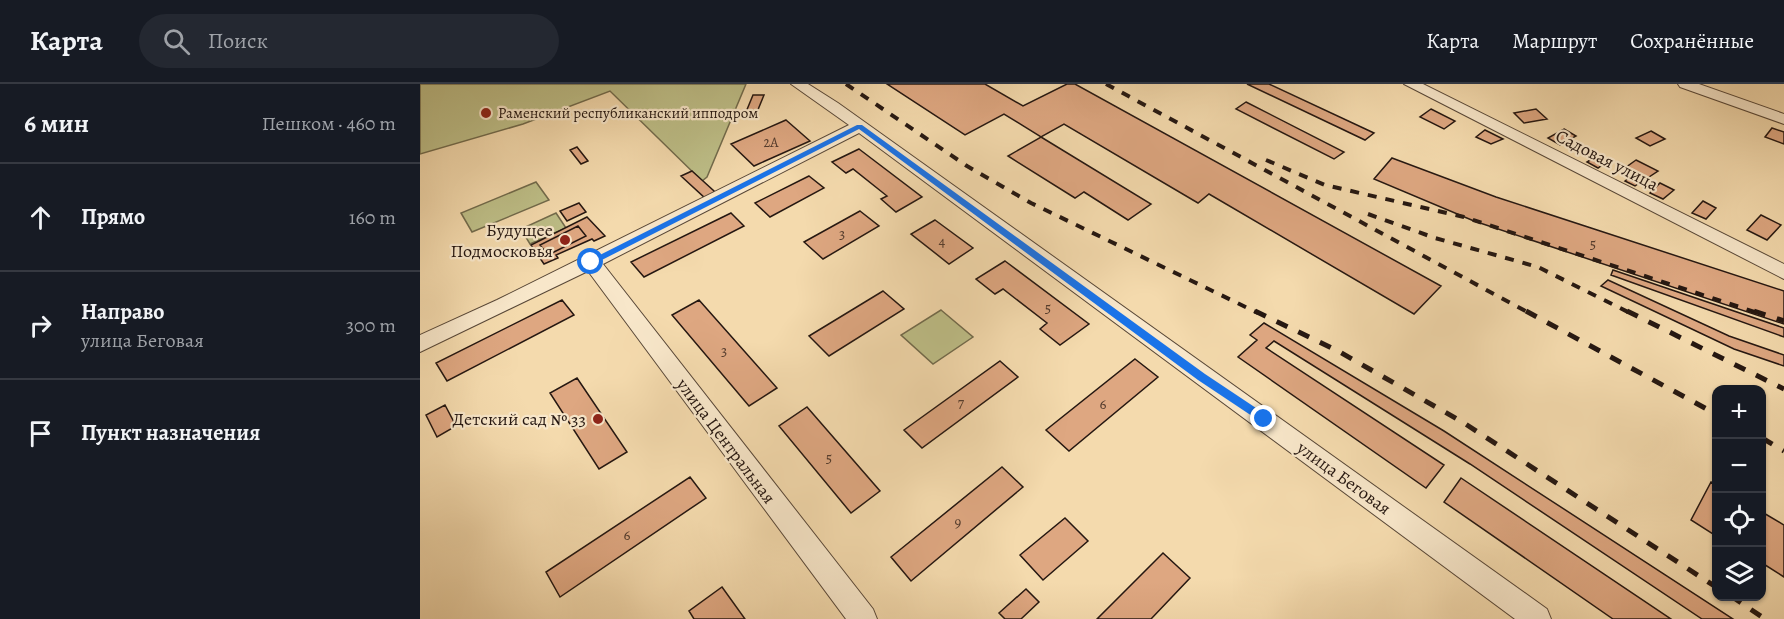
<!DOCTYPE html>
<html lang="ru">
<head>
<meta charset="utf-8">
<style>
	:root { --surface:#171b24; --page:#242831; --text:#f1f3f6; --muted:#9ea1a6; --line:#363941 }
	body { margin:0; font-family:Alegreya,serif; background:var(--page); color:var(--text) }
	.controls { position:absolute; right:18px; bottom:18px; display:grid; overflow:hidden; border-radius:12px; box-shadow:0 2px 4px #0004 }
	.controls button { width:54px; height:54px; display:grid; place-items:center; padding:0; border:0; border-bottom:2px solid var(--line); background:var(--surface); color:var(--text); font:30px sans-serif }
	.stop { position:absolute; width:18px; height:18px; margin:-14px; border:4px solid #1a73e8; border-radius:50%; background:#fff }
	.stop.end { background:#1a73e8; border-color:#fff; box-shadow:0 2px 6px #0008 }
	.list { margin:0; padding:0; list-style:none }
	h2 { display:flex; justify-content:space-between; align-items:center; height:78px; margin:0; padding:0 24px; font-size:26px }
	h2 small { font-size:20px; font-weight:400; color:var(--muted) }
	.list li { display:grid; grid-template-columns:39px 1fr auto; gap:18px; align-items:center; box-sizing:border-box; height:108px; padding:0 24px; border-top:2px solid var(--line) }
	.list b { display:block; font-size:22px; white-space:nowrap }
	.list p { margin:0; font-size:20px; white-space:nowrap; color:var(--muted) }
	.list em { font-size:20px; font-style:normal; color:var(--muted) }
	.icon { flex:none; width:33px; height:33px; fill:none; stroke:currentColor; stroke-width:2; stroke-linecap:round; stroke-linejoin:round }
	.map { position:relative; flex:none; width:1364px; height:535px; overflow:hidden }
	header { display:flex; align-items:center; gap:36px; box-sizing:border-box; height:84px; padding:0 30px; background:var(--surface); border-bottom:2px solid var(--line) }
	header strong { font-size:28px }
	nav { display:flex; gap:33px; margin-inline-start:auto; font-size:21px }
	.search { width:420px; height:54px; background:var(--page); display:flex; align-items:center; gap:15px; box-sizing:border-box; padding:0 21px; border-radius:33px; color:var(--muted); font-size:22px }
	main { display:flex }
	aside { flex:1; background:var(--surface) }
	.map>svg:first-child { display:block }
</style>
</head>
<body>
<header>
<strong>Карта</strong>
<div class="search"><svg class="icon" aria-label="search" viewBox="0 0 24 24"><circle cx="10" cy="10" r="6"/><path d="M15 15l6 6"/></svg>Поиск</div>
<nav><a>Карта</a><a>Маршрут</a><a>Сохранённые</a></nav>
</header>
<main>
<aside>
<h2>6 мин<small>Пешком · 460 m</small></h2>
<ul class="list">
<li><svg class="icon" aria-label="ahead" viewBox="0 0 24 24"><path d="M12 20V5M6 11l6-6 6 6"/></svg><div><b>Прямо</b></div><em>160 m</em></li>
<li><svg class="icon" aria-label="right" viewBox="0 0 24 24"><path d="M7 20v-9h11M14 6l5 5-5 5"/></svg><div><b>Направо</b><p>улица Беговая</p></div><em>300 m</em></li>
<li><svg class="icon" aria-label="arrive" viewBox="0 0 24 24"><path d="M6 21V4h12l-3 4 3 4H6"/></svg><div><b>Пункт назначения</b></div></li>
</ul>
</aside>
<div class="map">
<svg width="1364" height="535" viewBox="0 0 1364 535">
	<rect width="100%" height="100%" fill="#f4daad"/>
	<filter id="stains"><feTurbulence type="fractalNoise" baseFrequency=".00333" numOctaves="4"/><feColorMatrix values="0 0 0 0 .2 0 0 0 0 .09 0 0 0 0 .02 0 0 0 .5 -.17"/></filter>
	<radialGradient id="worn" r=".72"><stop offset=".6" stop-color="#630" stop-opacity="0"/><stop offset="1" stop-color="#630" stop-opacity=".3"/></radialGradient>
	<path fill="#bebf88" stroke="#726b4c" stroke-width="1.5" d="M 0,0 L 326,0 L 287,93 L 282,97 L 190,7 L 103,40 L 0,70 Z
		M 116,98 L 129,116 L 52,148 L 41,129 Z
		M 136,129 L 146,144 L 110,160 L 101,145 Z
		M 521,226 L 553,253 L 513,280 L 481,251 Z"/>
	<path fill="#dea781" stroke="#251711" stroke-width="1.5" d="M 467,0 L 565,0 L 603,22 L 647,0 L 655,0 L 1021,202 L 994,230 L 789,110 L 778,119 L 644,40 L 621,53 L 584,30 L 545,51 Z
		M 827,0 L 849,0 L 954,49 L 945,56 Z
		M 333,11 L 344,11 L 337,28 L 326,28 Z
		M 826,18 L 924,68 L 914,75 L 816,25 Z
		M 1011,25 L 1035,37 L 1024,45 L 1000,33 Z
		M 1116,25 L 1127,35 L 1104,39 L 1094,29 Z
		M 366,36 L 390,57 L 334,82 L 311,60 Z
		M 1352,44 L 1364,48 L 1364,60 L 1345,53 Z
		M 1144,45 L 1156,52 L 1140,61 L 1128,54 Z
		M 1065,46 L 1083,55 L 1071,60 L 1056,53 Z
		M 1231,47 L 1245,55 L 1230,62 L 1216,54 Z
		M 621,53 L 731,120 L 708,136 L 664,108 L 655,114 L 588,72 Z
		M 157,63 L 168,77 L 161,80 L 150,66 Z
		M 439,65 L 502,113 L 476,128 L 461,115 L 467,112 L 433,85 L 426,89 L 412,78 Z
		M 1178,71 L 1189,76 L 1178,84 L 1167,78 Z
		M 972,74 L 1076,113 L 1364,207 L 1364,240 L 1054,137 L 954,95 Z
		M 1216,76 L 1238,87 L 1226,95 L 1205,84 Z
		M 272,87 L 294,107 L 293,110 L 285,114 L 261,92 Z
		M 1214,90 L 1225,95 L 1215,102 L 1205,97 Z
		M 389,92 L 404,104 L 350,133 L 335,119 Z
		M 1240,99 L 1254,106 L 1243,115 L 1230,109 Z
		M 1283,117 L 1296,124 L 1286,135 L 1272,129 Z
		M 159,119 L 166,128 L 147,137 L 140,127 Z
		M 440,127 L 459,142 L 403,175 L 384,158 Z
		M 311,129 L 324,142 L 224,193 L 211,178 Z
		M 1341,131 L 1361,141 L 1347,156 L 1327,146 Z
		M 167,133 L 185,152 L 174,157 L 172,155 L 136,171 L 138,174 L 124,180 L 111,161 Z
		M 515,136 L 553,164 L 529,180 L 491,150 Z
		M 158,142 L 166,152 L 128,171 L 120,161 Z
		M 585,177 L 669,240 L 640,261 L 620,245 L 627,239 L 583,205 L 575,210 L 556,195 Z
		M 1193,186 L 1364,244 L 1364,253 L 1191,191 Z
		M 1188,196 L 1309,252 L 1364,271 L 1364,282 L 1314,265 L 1181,202 Z
		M 463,207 L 484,225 L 409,272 L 389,252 Z
		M 142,216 L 154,231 L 27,297 L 16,279 Z
		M 279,216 L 357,304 L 329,322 L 252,231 Z
		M 844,239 L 1024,347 L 1313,535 L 1282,535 L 1050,380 L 854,257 L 846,264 L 1024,381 L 1006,404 L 818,273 L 837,256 L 830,251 Z
		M 715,275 L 738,293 L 649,367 L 626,346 Z
		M 580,277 L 598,293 L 502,364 L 484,346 Z
		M 157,294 L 207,368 L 179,385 L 130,309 Z
		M 25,321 L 36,342 L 17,353 L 6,331 Z
		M 387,323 L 460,407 L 431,429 L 359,342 Z
		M 582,383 L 603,403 L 491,497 L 471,473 Z
		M 270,393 L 286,414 L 140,513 L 126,488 Z
		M 1041,394 L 1251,535 L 1193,535 L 1024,418 Z
		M 1291,398 L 1296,401 L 1296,452 L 1271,436 Z
		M 1342,428 L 1364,441 L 1364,493 L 1342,479 Z
		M 645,434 L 668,457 L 623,496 L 600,471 Z
		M 743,469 L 770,494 L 731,535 L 677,535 Z
		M 302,503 L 325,535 L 274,535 L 269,527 Z
		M 606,505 L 619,518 L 601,535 L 585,535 L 579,529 Z"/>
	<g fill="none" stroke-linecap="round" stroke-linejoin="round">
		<g stroke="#594838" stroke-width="2">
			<path id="minor" d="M 371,0 L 388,0 L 418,19 L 1127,525 L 1131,535 L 1095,535 L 439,49 L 183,180 L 453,525 L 457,535 L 426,535 L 168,187 L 0,268 L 0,251 L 77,216 L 429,41 Z
				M 984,0 L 1003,0 L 1364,180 L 1364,195 Z
				M 1258,0 L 1279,0 L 1364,30 L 1364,40 L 1260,3 Z"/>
		</g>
		<use href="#minor" fill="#f8e7ca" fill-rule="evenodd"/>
		<path stroke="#251711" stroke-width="4" stroke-dasharray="9 9" stroke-linecap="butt" d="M 426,0 L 547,82 L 611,119 L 838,229
			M 686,0 L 1109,229
			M 846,76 L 905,101 L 1044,133 L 1338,229
			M 948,130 L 1015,154 L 1118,183 L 1210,229"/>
		<path stroke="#251711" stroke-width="5" stroke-dasharray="12 12" stroke-linecap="butt" d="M 835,227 L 918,267 L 1044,339 L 1296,503
			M 1106,227 L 1296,330
			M 1207,227 L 1364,305
			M 1334,227 L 1364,237
			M 1342,354 L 1364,367
			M 1311,512 L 1345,535"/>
	</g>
	<path fill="#1a73e8" d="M 437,41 L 442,41 L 785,290 L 848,332 L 848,338 L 841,338 L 778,296 L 439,45 L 174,180 L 166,178 Z"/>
	<g fill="#8f2418" stroke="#f8e7ca" stroke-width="2">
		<circle cx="66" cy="29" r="6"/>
		<circle cx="145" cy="156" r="6"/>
		<circle cx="178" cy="335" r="6"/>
	</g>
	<g text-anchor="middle" stroke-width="4.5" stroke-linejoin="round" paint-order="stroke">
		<g font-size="14" fill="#533b2d">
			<text x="351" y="63">2А</text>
		</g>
		<g font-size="15" fill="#251711" stroke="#f8e7ca" text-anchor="start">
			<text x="78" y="34">Раменский республиканский ипподром</text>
		</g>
		<g font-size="15" fill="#533b2d">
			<text x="422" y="155">3</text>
			<text x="522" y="162">4</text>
			<text x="1173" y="165">5</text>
			<text x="628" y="229">5</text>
			<text x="304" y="272">3</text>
			<text x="541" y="324">7</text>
			<text x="683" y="325">6</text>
			<text x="409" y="379">5</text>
			<text x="538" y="443">9</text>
			<text x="207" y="456">6</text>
		</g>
		<g font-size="18" fill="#251711" stroke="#f8e7ca">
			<text transform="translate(1187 76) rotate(27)" y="6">Садовая улица</text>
			<text transform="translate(306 357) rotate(53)" y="6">улица Центральная</text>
			<text transform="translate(924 394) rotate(36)" y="6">улица Беговая</text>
		</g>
		<g font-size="18" fill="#251711" stroke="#f8e7ca" text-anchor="end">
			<text x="133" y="152">Будущее<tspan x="133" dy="21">Подмосковья</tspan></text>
			<text x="166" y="341">Детский сад № 33</text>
		</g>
	</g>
	<rect width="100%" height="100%" filter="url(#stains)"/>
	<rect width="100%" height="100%" fill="url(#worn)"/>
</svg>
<div class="controls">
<button>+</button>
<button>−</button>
<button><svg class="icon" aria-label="locate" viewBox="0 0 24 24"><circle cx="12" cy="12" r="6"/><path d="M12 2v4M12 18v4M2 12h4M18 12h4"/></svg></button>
<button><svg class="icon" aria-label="layers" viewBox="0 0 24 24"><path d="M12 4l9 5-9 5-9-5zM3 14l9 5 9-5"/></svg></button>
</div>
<div class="stop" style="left:171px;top:178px"></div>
<div class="stop end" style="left:844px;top:335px"></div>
</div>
</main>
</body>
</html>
